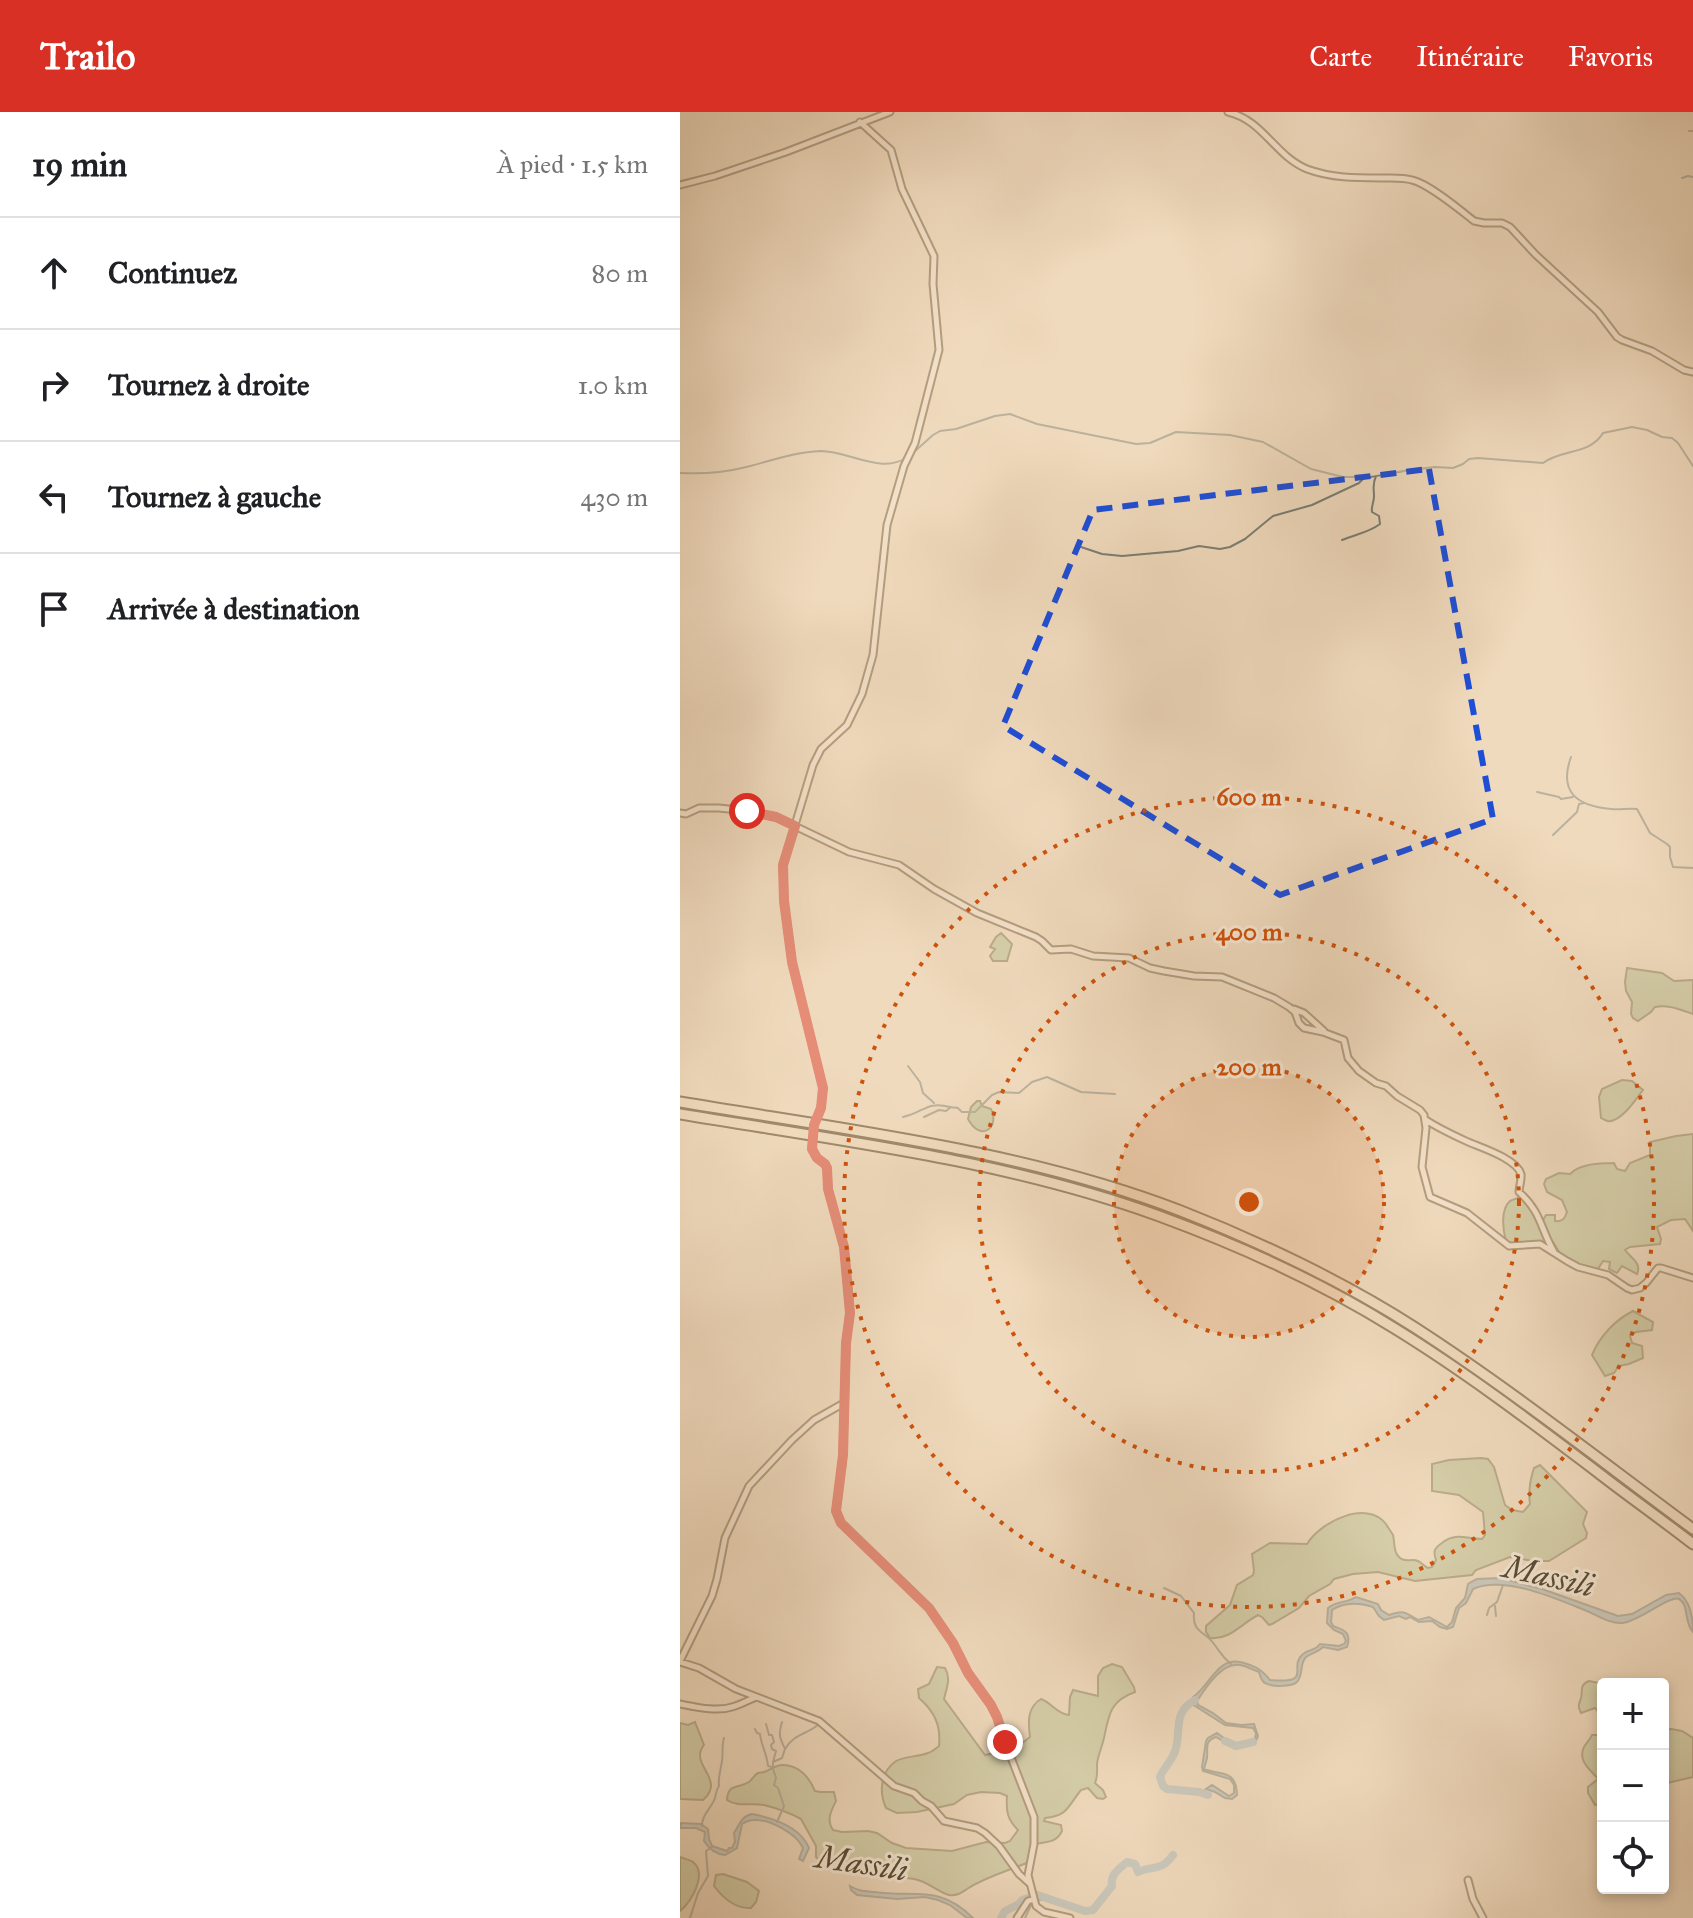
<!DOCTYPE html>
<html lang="fr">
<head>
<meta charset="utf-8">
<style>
	:root { --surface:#fff; --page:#f6f6f6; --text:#202124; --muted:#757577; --line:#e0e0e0; --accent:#d93025 }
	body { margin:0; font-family:"IM FELL Great Primer",serif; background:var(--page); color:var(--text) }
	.controls { position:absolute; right:24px; bottom:24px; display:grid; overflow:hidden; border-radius:8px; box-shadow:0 4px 12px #0003 }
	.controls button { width:72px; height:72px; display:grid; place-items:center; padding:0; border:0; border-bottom:2px solid var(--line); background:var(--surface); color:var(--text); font:40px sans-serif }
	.stop { position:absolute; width:24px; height:24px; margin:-18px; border:6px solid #d93025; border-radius:50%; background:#fff }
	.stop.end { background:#d93025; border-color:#fff; box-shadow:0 2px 8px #0008 }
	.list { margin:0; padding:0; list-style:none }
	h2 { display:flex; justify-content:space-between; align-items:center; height:104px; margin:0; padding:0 32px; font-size:34px }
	h2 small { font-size:26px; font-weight:400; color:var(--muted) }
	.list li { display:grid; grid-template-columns:52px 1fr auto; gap:24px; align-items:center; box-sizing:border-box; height:112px; padding:0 32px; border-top:2px solid var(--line) }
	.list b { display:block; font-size:30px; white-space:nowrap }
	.list em { font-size:26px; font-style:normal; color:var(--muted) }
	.icon { flex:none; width:44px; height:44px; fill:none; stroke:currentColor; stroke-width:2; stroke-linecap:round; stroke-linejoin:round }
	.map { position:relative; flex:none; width:1013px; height:1806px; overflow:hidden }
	header { display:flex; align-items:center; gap:48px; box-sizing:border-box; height:112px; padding:0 40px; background:var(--accent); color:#fff }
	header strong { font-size:38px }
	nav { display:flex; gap:44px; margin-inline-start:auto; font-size:28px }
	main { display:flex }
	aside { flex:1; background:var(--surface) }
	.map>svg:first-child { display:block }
</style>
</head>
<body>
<header>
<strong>Trailo</strong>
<nav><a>Carte</a><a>Itinéraire</a><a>Favoris</a></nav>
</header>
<main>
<aside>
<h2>19 min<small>À pied · 1.5 km</small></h2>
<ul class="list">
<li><svg class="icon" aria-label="ahead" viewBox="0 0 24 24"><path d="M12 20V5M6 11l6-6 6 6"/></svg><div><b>Continuez</b></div><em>80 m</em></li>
<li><svg class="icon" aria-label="right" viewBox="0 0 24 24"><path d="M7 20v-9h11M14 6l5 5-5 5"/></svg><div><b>Tournez à droite</b></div><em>1.0 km</em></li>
<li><svg class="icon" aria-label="left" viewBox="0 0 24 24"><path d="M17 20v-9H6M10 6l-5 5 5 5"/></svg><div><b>Tournez à gauche</b></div><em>430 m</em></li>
<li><svg class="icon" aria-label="arrive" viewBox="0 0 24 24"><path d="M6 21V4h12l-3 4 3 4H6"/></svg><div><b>Arrivée à destination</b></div></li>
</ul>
</aside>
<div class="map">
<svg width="1013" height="1806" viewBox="0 0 1013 1806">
	<rect width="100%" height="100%" fill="#f0dabd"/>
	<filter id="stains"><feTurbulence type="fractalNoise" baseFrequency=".0025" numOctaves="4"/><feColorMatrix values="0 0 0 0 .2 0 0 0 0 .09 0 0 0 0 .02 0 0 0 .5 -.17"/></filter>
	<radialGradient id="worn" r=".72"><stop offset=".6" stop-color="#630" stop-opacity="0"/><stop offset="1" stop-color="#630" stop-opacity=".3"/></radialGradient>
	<path fill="#b7c093" stroke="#7b744d" stroke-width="2" d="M 321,821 L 332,832 L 327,849 L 313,849 L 310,844 L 315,837 L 310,835 L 316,825 Z
		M 947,856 L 982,861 L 994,869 L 1013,868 L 1013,902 C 1000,898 989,892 975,895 L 971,900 L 958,909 L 953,906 L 951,902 L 952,890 L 946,879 L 945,870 Z
		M 942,968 L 952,969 L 963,978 C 956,987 945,1004 934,1008 C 928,1011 926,1008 921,1006 L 919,985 L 922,977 Z
		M 297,989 L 300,989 L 302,994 L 311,997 C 320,1015 301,1031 288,1007 L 291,995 Z
		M 1013,1022 L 1013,1119 L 1005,1107 L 991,1108 L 977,1115 L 981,1127 L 980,1132 L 950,1135 L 945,1138 C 951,1146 962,1151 957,1162 L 942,1154 L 937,1161 L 929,1157 L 930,1150 L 923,1149 L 916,1160 L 884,1148 L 873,1130 L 831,1132 L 826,1129 C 823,1118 820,1098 830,1089 C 834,1087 839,1086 843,1084 L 862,1110 L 866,1103 L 875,1103 L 875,1109 C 883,1110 885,1106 887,1100 L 882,1088 L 867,1080 L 864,1072 L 866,1067 L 879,1061 L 890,1062 C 900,1051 919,1052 934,1051 L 937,1057 L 945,1059 L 950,1051 L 970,1043 L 970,1030 L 996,1024 Z
		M 953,1199 L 973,1210 L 972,1218 L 956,1220 L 950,1224 L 952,1231 L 962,1234 L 963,1246 L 949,1252 L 939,1254 L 934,1261 L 925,1264 L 912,1243 C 920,1224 935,1208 953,1199 Z
		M 801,1346 L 808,1347 L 814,1355 L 825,1393 L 832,1398 L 843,1400 L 850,1392 C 848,1379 850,1368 854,1356 L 860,1353 L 907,1400 L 903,1412 L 907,1421 L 906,1426 L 869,1449 L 853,1449 L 830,1445 L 796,1458 L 792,1463 L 735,1469 L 698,1460 L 673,1462 L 654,1467 L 650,1472 L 629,1484 L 619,1496 L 592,1512 L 589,1513 L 582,1505 L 578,1503 C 561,1512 550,1528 530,1526 L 526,1520 L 526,1514 L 550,1493 L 557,1473 L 573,1463 L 574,1459 L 572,1442 L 590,1431 L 627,1432 C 640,1410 687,1387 706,1412 C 707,1414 712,1421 713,1423 C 715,1430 713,1441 720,1446 C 726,1451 732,1446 738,1449 C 742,1451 744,1454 748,1456 L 752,1455 L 756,1448 C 753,1440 754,1436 762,1431 C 775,1420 787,1427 802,1427 L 805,1423 L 803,1400 L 779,1383 L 752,1379 L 752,1352 L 769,1348 Z
		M 432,1552 L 442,1555 L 454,1575 L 455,1580 C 430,1589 429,1602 424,1626 C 422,1635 418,1643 417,1652 C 417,1659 418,1664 415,1671 L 423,1678 L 426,1685 L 423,1687 L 417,1686 L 408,1676 L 401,1678 C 388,1694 388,1704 365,1706 L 364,1709 L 381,1713 L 382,1719 C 376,1731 367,1730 354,1732 L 351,1749 C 329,1759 307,1764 287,1777 C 281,1781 277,1784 269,1783 C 258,1780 247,1769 234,1767 C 220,1765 203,1765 192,1755 L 176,1754 L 147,1741 L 138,1747 L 136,1745 L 136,1734 L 121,1707 C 110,1701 96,1696 84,1693 C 70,1690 59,1696 47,1688 C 48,1671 58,1677 69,1670 C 72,1668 74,1663 78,1661 C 80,1660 82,1661 84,1660 C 90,1658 96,1653 102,1653 C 119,1653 129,1665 135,1679 L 140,1680 L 154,1680 L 156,1689 C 151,1699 146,1708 153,1718 L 162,1720 L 188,1719 L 197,1721 L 212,1731 L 226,1736 L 272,1739 L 306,1730 L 325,1731 L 330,1729 L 338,1718 C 327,1707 326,1699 327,1684 L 320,1681 L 301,1680 L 287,1683 L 274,1692 L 237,1700 L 217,1701 L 206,1696 C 199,1681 200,1660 216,1649 C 225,1644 238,1645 248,1641 C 252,1640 255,1637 259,1634 C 261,1614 255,1600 239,1586 L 238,1577 L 249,1572 L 257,1555 L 265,1556 C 271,1566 267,1575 264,1587 L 305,1643 C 321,1640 338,1636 350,1625 C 348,1611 347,1595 361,1587 C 372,1591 377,1602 389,1603 L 390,1585 L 393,1578 L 418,1584 L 418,1564 L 423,1556 Z
		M 909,1569 L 923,1572 L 923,1606 L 915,1596 L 901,1601 C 897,1593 899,1593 901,1586 C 903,1578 899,1573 909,1569 Z
		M 15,1610 L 24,1633 C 8,1653 47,1667 23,1688 L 0,1687 L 0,1611 L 8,1613 Z
		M 991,1617 L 1002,1619 L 1013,1626 L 1013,1665 L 983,1672 L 983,1618 Z
		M 912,1623 L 923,1623 L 923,1692 L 915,1693 L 908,1681 L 908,1675 L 918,1667 C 911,1658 897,1649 904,1635 C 906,1631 910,1628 912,1623 Z
		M 0,1745 C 2,1746 11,1748 13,1750 C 28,1762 11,1790 0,1799 Z
		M 43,1762 L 67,1770 L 79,1779 L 76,1790 L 71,1796 C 55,1797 43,1786 34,1774 L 36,1763 Z"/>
	<path fill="#a1b7bd" stroke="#7a7e74" stroke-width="2" d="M 821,1466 L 862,1477 L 938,1504 L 952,1502 L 986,1483 L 999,1481 C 1011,1490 1013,1506 1013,1520 C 1004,1511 1009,1492 999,1487 C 990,1483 958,1510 943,1511 C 931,1512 918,1504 907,1499 C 877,1487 824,1463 793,1477 L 786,1491 L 779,1496 L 773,1515 L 767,1517 L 760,1515 L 752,1509 L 739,1510 L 730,1505 L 726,1507 L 719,1504 L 704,1508 L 699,1504 L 693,1495 C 680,1491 664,1490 652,1498 L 651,1510 L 653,1514 C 664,1518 672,1520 667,1535 L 658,1538 L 643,1535 C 638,1540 632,1541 626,1545 C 619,1552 624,1562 617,1570 C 612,1575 591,1575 585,1571 C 581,1569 580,1563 579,1560 C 573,1558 566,1554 560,1553 C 542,1550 526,1575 517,1589 L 518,1593 L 533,1601 L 546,1611 L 561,1613 L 574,1612 L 578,1624 C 576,1631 571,1635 564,1633 L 575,1627 L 576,1621 L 573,1616 L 545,1613 L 512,1592 L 513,1585 C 530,1574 538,1542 564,1551 C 577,1555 582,1558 590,1568 C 635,1572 607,1555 623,1542 C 631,1536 634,1540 640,1532 L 659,1534 L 664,1532 L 666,1529 L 663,1522 L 654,1518 L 647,1511 L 648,1496 C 656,1489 667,1491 676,1485 L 698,1492 L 701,1498 L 709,1503 C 724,1498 725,1500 738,1508 L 749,1505 L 767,1515 L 772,1510 L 776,1496 L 785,1486 L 788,1472 L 791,1470 L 797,1467 Z
		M 537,1621 L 552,1632 L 550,1633 L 536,1625 C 524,1629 528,1636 527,1646 C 526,1650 525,1653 524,1657 C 542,1664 556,1657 557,1683 L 552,1687 L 545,1686 L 535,1680 L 526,1677 L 532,1673 L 549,1684 L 554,1681 L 554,1673 L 550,1667 L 523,1659 L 522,1655 L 526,1629 L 528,1626 Z
		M 72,1702 C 93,1706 120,1714 129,1736 L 123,1749 L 119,1747 L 123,1736 C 117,1722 90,1707 74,1708 C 70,1708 65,1710 62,1712 L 57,1736 L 45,1743 C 35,1742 29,1737 24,1729 L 25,1720 L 16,1716 L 0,1716 L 1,1711 L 21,1712 L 28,1717 L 29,1727 L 32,1734 L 47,1739 L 49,1736 L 52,1736 L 55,1730 L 54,1721 C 59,1714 61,1704 72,1702 Z
		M 170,1774 C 178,1779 184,1779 194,1780 C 236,1786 259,1772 293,1806 L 287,1806 L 270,1793 L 258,1788 L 245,1785 L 217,1787 L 177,1783 L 171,1778 Z"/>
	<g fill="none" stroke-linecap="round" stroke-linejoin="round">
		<path stroke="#7a7e74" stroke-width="2" d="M 1009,19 L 1013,19
			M 1002,66 L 1008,64 L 1013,65
			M 234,340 L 253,323 L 260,319 L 276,317 L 315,304 L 330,302 L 357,312 L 456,332 L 470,331 L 496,320 L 550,323 L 583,330 L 631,357 L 663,365 L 690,365 L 729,358 L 755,355 L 773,356 L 783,352 L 789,347 L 798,346 L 863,351 C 881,337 910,343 923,321 L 952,315 L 967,318 L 982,325 L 992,326 L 998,331 L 1013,354
			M 0,361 C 20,362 42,361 62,356 C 88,350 113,340 141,339 C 168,339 201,362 226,346
			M 662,428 C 676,422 688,421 700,412 L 699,404 L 692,400 C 691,394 694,391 694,384 C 694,376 692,373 696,364
			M 401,435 L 422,442 L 442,444 L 498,439 L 519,434 L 540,437 L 550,435 L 565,427 L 593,404 L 632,393 L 679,371 L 685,365
			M 891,645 C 878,681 898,694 931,697 C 940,698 948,696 957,697 L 970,721 L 987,732 L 990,735 L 990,745 L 993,755 L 1013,756
			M 857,680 L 879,685 L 881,687 L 893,685
			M 873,723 L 897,700 L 899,692 L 904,691
			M 228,954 L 240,970 L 243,981 L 254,991
			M 223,1005 C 245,1000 246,989 270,995 C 281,997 274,993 282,1000 L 295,1000 L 312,983 L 319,980 L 339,981 L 352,970 L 367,965 L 401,980 L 435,982
			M 244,1005 L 259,998 L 266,999 L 271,995
			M 484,1476 L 501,1484 L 514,1501 C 512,1521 525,1519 534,1532 C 541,1541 541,1544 551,1552
			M 815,1494 L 816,1504
			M 807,1503 L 809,1496 L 817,1490 L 823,1473
			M 86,1612 L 89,1623 L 92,1623 L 94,1630 L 91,1633 L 92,1637 L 96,1639 L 93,1650
			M 75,1617 L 77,1621 L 80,1622 C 81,1633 87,1642 88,1654 L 92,1655
			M 105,1637 C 114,1622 125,1623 138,1613
			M 97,1710 L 104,1694 L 98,1676 L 94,1673 L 96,1666 L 93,1657 L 93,1650 L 102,1646 L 105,1637 C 100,1626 98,1624 102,1610
			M 22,1714 C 22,1702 31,1697 35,1686 C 36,1682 36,1678 39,1674 C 38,1666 40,1662 41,1654 C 44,1644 41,1635 44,1626
			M 10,1806 L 18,1781 L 28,1764 L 26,1739 L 32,1735
			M 345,1806 L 353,1789 L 368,1787"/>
		<path stroke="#a1b7bd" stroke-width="8" d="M 515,1588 C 493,1600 501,1617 496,1636 C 494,1647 484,1655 480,1665 L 483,1674 L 487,1677 L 519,1680 L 528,1683
			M 545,1629 L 556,1634 L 573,1630
			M 321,1806 L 325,1799 L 339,1792 L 342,1788 L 357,1783 L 405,1799 L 413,1798 L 432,1774 C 430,1762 439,1757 447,1750 L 455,1752 L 458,1760 C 473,1753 481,1760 493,1743"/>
		<g stroke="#6b5434" stroke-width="9">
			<path id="minor" d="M 548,0 C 583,8 595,44 627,57 C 651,66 676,66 701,66 C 711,66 722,65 732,68 C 749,72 779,97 794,109 L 804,111 L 822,111 L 830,115 L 856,143 L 918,200 L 937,225 L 942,228 L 972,239 L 1004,258 L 1013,260
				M 180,10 L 211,38 L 222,77 L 254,144 L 253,172 L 259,238 L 235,331 L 224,354 L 207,413 L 193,543 L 182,582 L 167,613 L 141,637 L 133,653 L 103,753 L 104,789 L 112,850 L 143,976 L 141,996 L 134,1013 L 132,1037 L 137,1046 L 145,1052 L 147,1056 L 148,1077 L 164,1135 L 170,1201 L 166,1231 L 163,1343 L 156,1399 L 161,1411 L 249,1496 L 273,1531 L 288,1561 L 311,1593 L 317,1605 L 325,1630 L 354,1705 L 354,1732 L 348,1763 L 356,1794 L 364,1800 L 390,1806
				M 0,73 L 35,64 L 106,40 L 210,0
				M 0,701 L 6,702 L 19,696 L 39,696 L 67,699 L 96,705 L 169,740 L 219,753 L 254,777 L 297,801 L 356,825 L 362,829 L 371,838 L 391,837 L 413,844 L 449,846 L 470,856 L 484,859 L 514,864 L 542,865 L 594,886 L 609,895 L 615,900 L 619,911 L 624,916 L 643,920 L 664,928 L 668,946 L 679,959 L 696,971 L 706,974 L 717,984 L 740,998 L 744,1003 L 746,1016 L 742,1055 L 750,1085 L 787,1101 L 829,1134 L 860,1132 L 887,1149 L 898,1155 L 928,1163 L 947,1176 L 952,1178 L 960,1176 L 966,1171 L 978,1156 L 981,1156 L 1013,1166
				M 614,897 L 624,901 L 644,919
				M 746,1008 C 758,1016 773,1023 786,1029 C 799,1035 836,1046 841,1062 C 842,1067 839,1075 839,1080 C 862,1101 860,1116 874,1140
				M 0,1549 L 32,1484 L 37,1467 L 45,1426 L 69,1374 L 112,1328 L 134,1308 L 164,1291
				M 0,1550 L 19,1556 L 56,1577 L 139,1609 L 214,1674 L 234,1681 L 242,1689 L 251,1694 L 264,1709 L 297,1716 L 305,1721 L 319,1734 L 339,1762 L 349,1771
				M 0,1592 C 16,1595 36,1600 52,1595 C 60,1593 69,1588 76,1585
				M 788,1768 L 793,1787 L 803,1806
				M 337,1806 L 348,1789 L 354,1787"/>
		</g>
		<g stroke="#3f2807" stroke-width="13">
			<path id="trunk" d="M 0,990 C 167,1018 343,1038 501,1099 C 578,1129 664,1170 734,1215 C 830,1277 921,1349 1013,1417
				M 0,1002 C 161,1029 325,1048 479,1104 C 558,1133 642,1171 714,1216 C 784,1259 850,1309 916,1359 C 948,1384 981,1407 1013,1432"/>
		</g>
		<use href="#minor" stroke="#f5e7d4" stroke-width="5"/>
		<use href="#trunk" stroke="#f0dabd" stroke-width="9"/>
	</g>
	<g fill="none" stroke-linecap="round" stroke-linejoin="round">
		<path stroke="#d93025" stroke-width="10" d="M 67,699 L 96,705 L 115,714 L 103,753 L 104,789 L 112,850 L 143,976 L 141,996 L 134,1013 L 132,1037 L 137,1046 L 145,1052 L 147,1056 L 148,1077 L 164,1135 L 170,1201 L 166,1231 L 163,1343 L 156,1399 L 161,1411 L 249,1496 L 273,1531 L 288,1561 L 311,1593 L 317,1605 L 325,1630"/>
	</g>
	<path d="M0 0H1013V1806H0ZM 749,357 L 813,707 L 600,783 L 323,614 L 413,398 Z" fill="#f0dabd" fill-opacity=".55" fill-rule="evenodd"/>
	<path fill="none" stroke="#1d4ed8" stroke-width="6" stroke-dasharray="16 10" stroke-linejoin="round" d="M 749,357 L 813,707 L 600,783 L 323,614 L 413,398 Z"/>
	<circle cx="569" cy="1090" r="135" fill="#cf520b" fill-opacity=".12"/>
	<g fill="none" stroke="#cf520b" stroke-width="4" stroke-dasharray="4 8">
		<circle cx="569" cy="1090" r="135"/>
		<circle cx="569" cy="1090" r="270"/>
		<circle cx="569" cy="1090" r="405"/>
	</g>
	<g text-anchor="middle" stroke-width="6" stroke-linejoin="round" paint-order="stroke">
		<g font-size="32" font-style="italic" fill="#584c34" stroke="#f5e7d4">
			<text transform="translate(869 1464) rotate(13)" y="11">Massili</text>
			<text transform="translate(182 1751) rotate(9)" y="11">Massili</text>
		</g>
	</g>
	<circle cx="569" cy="1090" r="12" fill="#cf520b" stroke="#f5e7d4" stroke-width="4"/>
	<g font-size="24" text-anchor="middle" font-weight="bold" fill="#cf520b" stroke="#f5e7d4" stroke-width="6" stroke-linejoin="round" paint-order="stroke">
		<text x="569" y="693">600 m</text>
		<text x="569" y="828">400 m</text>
		<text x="569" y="963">200 m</text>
	</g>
	<rect width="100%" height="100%" filter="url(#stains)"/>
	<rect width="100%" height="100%" fill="url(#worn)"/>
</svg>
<div class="controls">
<button>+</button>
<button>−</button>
<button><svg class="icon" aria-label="locate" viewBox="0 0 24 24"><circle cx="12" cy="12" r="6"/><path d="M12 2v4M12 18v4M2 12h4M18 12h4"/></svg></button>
</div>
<div class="stop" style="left:67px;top:699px"></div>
<div class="stop end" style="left:325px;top:1630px"></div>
</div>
</main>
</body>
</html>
